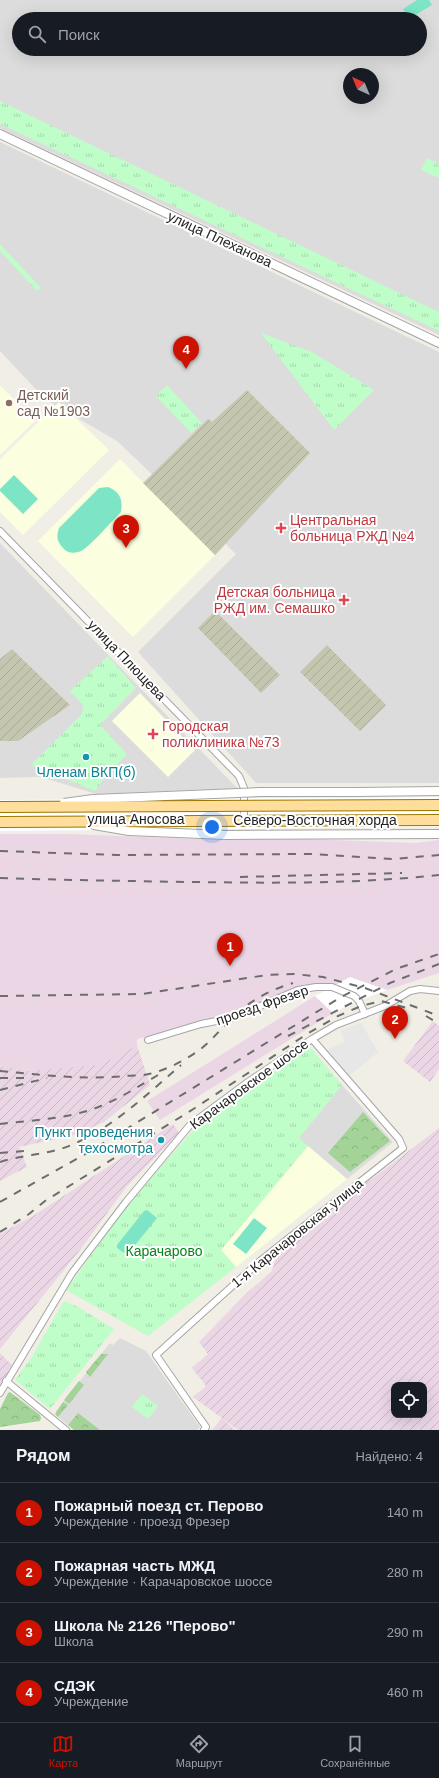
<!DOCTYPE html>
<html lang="ru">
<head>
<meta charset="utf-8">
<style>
	:root { --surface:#171b24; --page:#20242c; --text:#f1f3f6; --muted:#9ea1a6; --line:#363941; --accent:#ce1200 }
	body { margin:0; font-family:Helvetica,sans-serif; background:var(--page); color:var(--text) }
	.controls { position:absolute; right:12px; bottom:12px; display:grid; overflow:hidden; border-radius:8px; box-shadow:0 4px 16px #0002 }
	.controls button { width:36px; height:36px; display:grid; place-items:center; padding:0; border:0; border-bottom:1px solid var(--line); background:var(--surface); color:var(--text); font:20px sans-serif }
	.compass { position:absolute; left:343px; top:68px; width:36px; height:36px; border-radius:50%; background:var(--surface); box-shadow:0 4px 16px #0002; rotate:316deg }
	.you { position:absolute; left:212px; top:827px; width:14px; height:14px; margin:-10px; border:3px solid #fff; border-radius:50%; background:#1a73e8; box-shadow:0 0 0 6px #1a73e833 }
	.badge { display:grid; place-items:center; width:26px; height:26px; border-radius:50%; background:var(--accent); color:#fff; font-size:13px; font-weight:700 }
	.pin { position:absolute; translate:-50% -33px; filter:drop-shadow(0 1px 2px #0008) }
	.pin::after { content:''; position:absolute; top:21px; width:14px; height:12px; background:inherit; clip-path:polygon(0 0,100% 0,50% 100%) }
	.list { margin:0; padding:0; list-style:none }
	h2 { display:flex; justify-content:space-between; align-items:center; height:52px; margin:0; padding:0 16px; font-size:17px }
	h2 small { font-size:13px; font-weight:400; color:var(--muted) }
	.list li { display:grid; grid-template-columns:26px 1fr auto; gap:12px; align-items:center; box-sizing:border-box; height:60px; padding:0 16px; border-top:1px solid var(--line) }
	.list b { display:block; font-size:15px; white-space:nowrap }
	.list p { margin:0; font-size:13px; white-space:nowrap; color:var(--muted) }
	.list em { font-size:13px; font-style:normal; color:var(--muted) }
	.icon { flex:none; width:22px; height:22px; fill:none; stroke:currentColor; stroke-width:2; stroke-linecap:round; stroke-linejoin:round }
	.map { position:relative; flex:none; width:439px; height:1430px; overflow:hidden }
	.search { position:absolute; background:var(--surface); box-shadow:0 4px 16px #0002; left:12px; right:12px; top:12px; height:44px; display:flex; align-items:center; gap:10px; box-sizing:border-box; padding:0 14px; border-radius:22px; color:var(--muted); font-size:15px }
	.sheet { height:292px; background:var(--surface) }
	nav { display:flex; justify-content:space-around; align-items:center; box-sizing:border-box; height:56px; border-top:1px solid var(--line); background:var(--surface); font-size:11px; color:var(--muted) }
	nav a { display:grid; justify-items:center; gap:2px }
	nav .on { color:var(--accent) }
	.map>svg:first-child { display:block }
</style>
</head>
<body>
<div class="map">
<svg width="439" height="1430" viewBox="0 0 439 1430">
	<defs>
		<pattern id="industrial-furrows" width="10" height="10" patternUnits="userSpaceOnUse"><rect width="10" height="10" fill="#ead6e5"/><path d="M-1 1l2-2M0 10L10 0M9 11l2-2" fill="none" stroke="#c8b7c4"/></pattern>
		<pattern id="construction-furrows" width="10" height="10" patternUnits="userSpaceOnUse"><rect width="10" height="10" fill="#c4c6af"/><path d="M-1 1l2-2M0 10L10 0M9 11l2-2" fill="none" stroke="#a8aa96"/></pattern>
		<pattern id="forest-crowns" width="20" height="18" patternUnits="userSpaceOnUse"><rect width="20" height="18" fill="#a3d397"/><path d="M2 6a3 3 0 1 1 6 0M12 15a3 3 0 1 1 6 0" fill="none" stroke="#8cb582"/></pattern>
		<pattern id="park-tufts" width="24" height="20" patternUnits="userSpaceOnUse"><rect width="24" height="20" fill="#bffdc9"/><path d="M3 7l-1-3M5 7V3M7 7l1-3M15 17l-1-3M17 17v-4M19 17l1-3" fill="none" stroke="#a4d8ac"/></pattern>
	</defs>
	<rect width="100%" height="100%" fill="#f1eee5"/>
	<path fill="#dddcdc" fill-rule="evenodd" d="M 0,0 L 439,0 L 439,335 L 0,128 ZM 19,19 L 420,19 L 420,49 L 19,49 ZM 349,74 L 373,74 L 373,98 L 349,98 Z
		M 0,142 L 439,352 L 439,783 L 256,783 L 138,652 L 236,554 L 117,441 L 45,399 L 0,351 Z
		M 0,543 L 237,788 L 96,794 L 41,777 L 0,778 Z
		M 342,1085 L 393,1142 L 347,1179 L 298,1139 Z
		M 120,1338 L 146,1351 L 200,1427 L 197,1430 L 74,1430 L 57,1416 L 56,1411 L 110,1343 L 113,1345 Z"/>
	<path fill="url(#industrial-furrows)" fill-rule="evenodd" d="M 433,1021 L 439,1026 L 439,1069 L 430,1082 L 403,1061 Z
		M 137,1045 L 150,1085 L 104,1122 L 75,1135 L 19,1147 L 27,1167 L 0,1181 L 0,1066 L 15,1068 L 26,1071 L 118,1056 Z
		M 173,1124 L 179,1133 L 127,1186 L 80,1250 L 0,1349 L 0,1234 L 33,1216 Z
		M 439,1128 L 439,1430 L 238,1430 L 222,1418 L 235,1430 L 212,1430 L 222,1418 L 193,1397 L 206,1386 L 192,1368 L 208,1354 L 199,1342 L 248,1292 L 272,1271 L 278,1250 ZM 394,1385 L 424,1385 L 424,1415 L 394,1415 Z
		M 0,1353 L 12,1365 L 0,1385 Z"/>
	<path fill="#fcffdf" d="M 0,385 L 35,421 L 0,455 Z
		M 59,402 L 109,450 L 23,535 L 0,512 L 0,459 Z
		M 120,459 L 215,555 L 133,637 L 38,541 Z
		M 140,693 L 195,750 L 168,777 L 112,721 Z
		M 308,1146 L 347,1179 L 236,1267 L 221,1250 Z"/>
	<path fill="#ead6e5" d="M 0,834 L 70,834 L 193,839 L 305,839 L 416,843 L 439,840 L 439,973 L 387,990 L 350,978 L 335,987 L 318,984 L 299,987 L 232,1015 L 137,1039 L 137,1045 L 118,1056 L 99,1065 L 26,1071 L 15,1068 L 0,1066 Z
		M 315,996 L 333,1013 L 160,1120 L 147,1101 Z"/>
	<path fill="url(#construction-furrows)" d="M 247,390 L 310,453 L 215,555 L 143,483 L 208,419 L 212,422 Z
		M 215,611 L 280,675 L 261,693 L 198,628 Z
		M 327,645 L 386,705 L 360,731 L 300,672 Z
		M 12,649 L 70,705 L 18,741 L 0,741 L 0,659 Z"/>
	<path fill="url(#forest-crowns)" d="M 363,1112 L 390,1141 L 350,1172 L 328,1153 Z
		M 101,1354 L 108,1354 L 90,1377 L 86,1372 Z
		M 79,1381 L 84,1385 L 69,1404 L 64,1400 Z
		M 10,1392 L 40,1415 L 41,1418 L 40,1421 L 0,1427 L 0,1409 L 8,1393 Z
		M 63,1402 L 68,1405 L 58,1417 L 55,1414 Z
		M 78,1413 L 100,1430 L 74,1430 L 68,1425 Z"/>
	<path fill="url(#park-tufts)" d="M 0,101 L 439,312 L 439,331 L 0,124 Z
		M 427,158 L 439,164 L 439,178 L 421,170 Z
		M 0,244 L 41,288 L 37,291 L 0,251 Z
		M 261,333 L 312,352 L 374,390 L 334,430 Z
		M 167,385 L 202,423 L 191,433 L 156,396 Z
		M 108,656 L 136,688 L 100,725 L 127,754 L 105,777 L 95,791 L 31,765 L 82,714 L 83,705 L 70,691 Z
		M 310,1047 L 342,1085 L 299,1138 L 308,1146 L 221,1250 L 236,1267 L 148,1336 L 66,1290 L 131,1200 L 196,1127 Z
		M 64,1301 L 78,1307 L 114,1329 L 50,1409 L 15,1380 L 31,1358 Z
		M 142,1394 L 158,1406 L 148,1419 L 132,1407 Z"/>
	<path fill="#7de5c6" d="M 417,0 L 429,0 L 432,5 L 409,19 L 403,9 Z
		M 14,475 L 38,499 L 23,514 L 0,491 L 0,489 Z
		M 108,487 C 120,492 123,499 121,512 C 110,523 95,541 83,550 C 76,554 68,554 63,548 C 57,541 56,537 59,528 L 99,488 Z
		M 147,1210 L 157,1218 L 127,1255 L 117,1248 L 117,1245 L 144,1211 Z
		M 254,1218 L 267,1228 L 246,1254 L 233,1244 Z"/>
	<path fill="#e7e7e7" d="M 361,1023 L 378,1052 L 349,1076 L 327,1050 L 345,1041 L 340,1031 Z"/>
	<path fill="#fff" d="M 439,797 L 439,827 L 0,831 L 0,800 Z
		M 350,977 L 387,990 L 353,1003 L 333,1013 L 315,996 Z"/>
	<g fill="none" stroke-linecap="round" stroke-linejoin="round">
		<g stroke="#a6a6a6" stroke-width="8">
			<path id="minor" d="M 0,531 L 239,776 L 244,788 L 244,819
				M 148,1040 L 201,1024 L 232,1018 L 298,990 L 316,987 L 332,987 L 354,996 L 359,1001 L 365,1014
				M 6,1381 L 66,1430
				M 0,1393 L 72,1273 L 126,1202 L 190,1125 L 248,1082 L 312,1039 L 336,1025 L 385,1006 L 410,991 L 420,989 L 439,991
				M 204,1430 L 206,1427 L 156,1355 L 260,1261 L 403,1148 L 399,1139 L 312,1039"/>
		</g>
		<g stroke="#a6a6a6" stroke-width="10">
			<path id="tertiary" d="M 0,134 L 439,343
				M 357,792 L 439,791
				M 94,825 L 129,831 L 226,835 L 439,834"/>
		</g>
		<g stroke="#9a7500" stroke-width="12">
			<path id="primary" d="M 0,822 L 439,820"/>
		</g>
		<use href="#minor" stroke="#fff" stroke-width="6"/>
		<use href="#tertiary" stroke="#fff" stroke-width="8"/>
		<use href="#primary" stroke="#ffdd9b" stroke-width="10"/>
		<path stroke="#6d6d6d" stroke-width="2" stroke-dasharray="8 8" stroke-linecap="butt" d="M 0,851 L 116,855 L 310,854 L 393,859 L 439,855
			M 240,877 L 402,873
			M 0,878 C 64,880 127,881 191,882 C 274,883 356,884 439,875
			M 0,996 L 142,994 L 267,975 L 294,974 L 323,977 L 365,988 L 439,1016
			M 426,1016 L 439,1024
			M 288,1036 L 390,983 L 439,964
			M 0,1071 C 41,1075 83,1080 125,1076 C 132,1075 141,1076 149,1074 C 166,1070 184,1061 198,1051 C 212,1041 221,1028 233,1017 C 251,1000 270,990 293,983
			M 0,1078 L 25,1078
			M 0,1090 L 47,1078
			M 0,1124 C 33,1120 70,1119 101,1106 C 121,1098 139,1086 158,1075
			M 0,1153 L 24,1151
			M 0,1162 C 19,1156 38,1155 57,1150 C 103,1137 145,1096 181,1065
			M 0,1202 L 89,1152 L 341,997 L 396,969 L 439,954
			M 0,1232 L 29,1214 L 45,1201 L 195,1108 L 307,1034 L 338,1016 L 361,1006 L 381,1001 L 407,1008"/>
		<g stroke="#a6a6a6" stroke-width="10" stroke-linecap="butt">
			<path id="tertiary-bridge" d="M 64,803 L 93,799 L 260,792 L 357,792"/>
		</g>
		<g stroke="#9a7500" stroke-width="12" stroke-linecap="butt">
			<path id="primary-bridge" d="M 0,807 L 439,805"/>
		</g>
		<use href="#tertiary-bridge" stroke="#fff" stroke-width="8"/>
		<use href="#primary-bridge" stroke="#ffdd9b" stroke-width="10"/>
	</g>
	<circle fill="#8d6e63" stroke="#fff" stroke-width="1.5" cx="9" cy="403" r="4"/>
	<g fill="#e0444e" stroke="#fff" stroke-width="1.5">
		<path d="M279 522h4v4h4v4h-4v4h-4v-4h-4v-4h4z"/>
		<path d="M342 594h4v4h4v4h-4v4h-4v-4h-4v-4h4z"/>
		<path d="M151 728h4v4h4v4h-4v4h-4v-4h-4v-4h4z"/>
	</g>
	<g fill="#0f9aa8" stroke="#fff" stroke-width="1.5">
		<circle cx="86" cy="757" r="4"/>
		<circle cx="161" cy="1140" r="4"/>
	</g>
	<g text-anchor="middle" stroke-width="4" stroke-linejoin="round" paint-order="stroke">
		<g font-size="14" fill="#1f1f1f" stroke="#fff">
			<text transform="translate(220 239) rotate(25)" y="5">улица Плеханова</text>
			<text transform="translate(127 660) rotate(46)" y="5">улица Плющева</text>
			<text x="136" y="824">улица Аносова</text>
			<text x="315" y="825">Северо-Восточная хорда</text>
			<text transform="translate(262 1005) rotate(-19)" y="5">проезд Фрезер</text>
			<text transform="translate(249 1084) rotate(-36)" y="5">Карачаровское шоссе</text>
			<text transform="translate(297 1233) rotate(-39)" y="5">1-я Карачаровская улица</text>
		</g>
		<g font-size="14" fill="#785e54" stroke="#fff" text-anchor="start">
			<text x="17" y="400">Детский<tspan x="17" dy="16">сад №1903</tspan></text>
		</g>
		<g font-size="14" fill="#be3a42" stroke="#fff" text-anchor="start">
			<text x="290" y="525">Центральная<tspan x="290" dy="16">больница РЖД №4</tspan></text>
			<text x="335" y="597" text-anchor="end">Детская больница<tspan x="335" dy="16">РЖД им. Семашко</tspan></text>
			<text x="162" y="731">Городская<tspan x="162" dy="16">поликлиника №73</tspan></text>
		</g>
		<g font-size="14" fill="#0d838f" stroke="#fff">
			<text x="86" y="777">Членам ВКП(б)</text>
			<text x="153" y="1137" text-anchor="end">Пункт проведения<tspan x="153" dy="16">техосмотра</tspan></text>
		</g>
		<g font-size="14" fill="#04861a" stroke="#fff">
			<text x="164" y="1256">Карачарово</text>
		</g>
	</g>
</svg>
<div class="controls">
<button><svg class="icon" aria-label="locate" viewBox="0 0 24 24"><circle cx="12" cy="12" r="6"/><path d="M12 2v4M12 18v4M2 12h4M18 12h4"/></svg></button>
</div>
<svg class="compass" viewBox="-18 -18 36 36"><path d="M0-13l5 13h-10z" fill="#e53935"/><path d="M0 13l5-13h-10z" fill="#9ea1a6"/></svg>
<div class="you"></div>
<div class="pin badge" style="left:230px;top:966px">1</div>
<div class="pin badge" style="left:395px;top:1039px">2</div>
<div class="pin badge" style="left:126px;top:548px">3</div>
<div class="pin badge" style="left:186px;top:369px">4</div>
<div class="search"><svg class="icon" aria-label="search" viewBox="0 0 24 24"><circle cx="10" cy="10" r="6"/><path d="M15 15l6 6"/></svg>Поиск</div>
</div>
<section class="sheet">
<h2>Рядом<small>Найдено: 4</small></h2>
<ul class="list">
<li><span class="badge">1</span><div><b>Пожарный поезд ст. Перово</b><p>Учреждение · проезд Фрезер</p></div><em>140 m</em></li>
<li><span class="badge">2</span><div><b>Пожарная часть МЖД</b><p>Учреждение · Карачаровское шоссе</p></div><em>280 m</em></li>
<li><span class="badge">3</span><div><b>Школа № 2126 &quot;Перово&quot;</b><p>Школа</p></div><em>290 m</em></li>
<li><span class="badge">4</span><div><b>СДЭК</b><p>Учреждение</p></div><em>460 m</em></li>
</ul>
</section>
<nav>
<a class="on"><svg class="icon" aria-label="map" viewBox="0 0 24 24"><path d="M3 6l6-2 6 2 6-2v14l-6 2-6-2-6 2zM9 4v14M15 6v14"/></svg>Карта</a>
<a><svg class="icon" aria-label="directions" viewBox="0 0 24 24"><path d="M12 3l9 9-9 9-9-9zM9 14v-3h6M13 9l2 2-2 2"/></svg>Маршрут</a>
<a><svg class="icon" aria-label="saved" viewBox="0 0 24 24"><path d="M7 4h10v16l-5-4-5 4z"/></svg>Сохранённые</a>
</nav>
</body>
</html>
